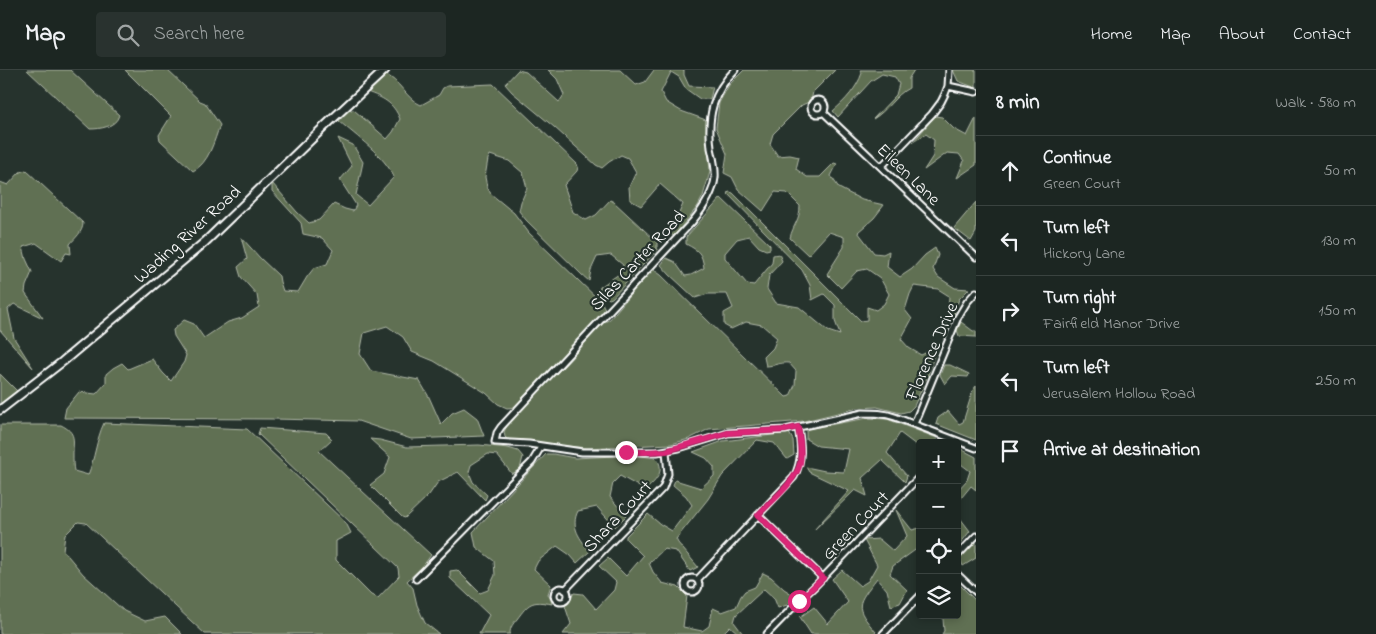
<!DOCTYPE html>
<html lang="en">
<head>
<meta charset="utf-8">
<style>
	:root { --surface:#1c2622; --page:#29322f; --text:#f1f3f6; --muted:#a0a5a5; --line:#3a4340 }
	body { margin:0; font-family:"Indie Flower",sans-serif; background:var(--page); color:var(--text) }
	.controls { position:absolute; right:15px; bottom:15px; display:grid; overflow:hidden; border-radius:5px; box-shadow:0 2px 8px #0003 }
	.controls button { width:45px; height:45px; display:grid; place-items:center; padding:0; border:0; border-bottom:1px solid var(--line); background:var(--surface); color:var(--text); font:25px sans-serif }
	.stop { position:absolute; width:15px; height:15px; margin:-11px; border:4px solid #db2777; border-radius:50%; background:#fff }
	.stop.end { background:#db2777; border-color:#fff; box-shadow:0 1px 5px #0008 }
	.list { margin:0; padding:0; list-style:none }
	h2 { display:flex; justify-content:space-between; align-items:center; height:65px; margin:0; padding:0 20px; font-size:21px }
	h2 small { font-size:16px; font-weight:400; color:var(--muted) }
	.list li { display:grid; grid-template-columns:32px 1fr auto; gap:15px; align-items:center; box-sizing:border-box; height:70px; padding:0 20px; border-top:1px solid var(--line) }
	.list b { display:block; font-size:19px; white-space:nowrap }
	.list p { margin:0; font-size:16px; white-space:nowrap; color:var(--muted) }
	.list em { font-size:16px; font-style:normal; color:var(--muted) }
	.icon { flex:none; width:28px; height:28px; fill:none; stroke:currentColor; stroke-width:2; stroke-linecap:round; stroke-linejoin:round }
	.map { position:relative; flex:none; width:976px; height:564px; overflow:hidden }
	header { display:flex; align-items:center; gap:30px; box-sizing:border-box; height:70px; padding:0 25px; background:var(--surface); border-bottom:1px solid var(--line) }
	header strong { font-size:24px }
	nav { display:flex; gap:28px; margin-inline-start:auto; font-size:18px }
	.search { width:350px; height:45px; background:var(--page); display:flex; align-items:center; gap:12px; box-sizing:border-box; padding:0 18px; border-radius:5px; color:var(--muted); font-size:19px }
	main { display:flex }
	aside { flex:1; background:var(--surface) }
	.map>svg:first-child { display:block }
</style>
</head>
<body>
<header>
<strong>Map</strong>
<div class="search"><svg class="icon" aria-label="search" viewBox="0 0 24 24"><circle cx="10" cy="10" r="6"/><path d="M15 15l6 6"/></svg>Search here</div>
<nav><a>Home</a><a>Map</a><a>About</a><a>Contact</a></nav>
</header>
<main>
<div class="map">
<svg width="976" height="564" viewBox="0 0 976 564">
	<rect width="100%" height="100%" fill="#26332d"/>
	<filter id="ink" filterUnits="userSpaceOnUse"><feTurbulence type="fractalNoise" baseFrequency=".02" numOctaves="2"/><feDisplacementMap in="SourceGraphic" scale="10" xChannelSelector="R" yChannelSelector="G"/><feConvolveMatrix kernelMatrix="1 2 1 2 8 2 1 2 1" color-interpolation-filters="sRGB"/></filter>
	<g filter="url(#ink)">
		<path fill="#607052" stroke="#b0b8a8" d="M 27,0 L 70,0 L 119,45 C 116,57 100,59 90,59 Z
			M 125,0 L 167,0 L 200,31 L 205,33 L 220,55 C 214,71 209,93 193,101 L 160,70 L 159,65 L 171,46 Z
			M 518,0 L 526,2 L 559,32 L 564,25 L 557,9 L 548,0 L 620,0 L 636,15 L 645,12 L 654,0 L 684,0 L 684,5 L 689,16 L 713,17 L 710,29 L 700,29 L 686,19 L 679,7 L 671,2 L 661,22 L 666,32 L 681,41 L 706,50 L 710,102 L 703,126 L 698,136 L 674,166 L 670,164 L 683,134 L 660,114 L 641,136 L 630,130 L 629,117 L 636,102 L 628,88 L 621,85 L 609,92 L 602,98 L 596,95 L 554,57 L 512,22 L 505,14 Z
			M 744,0 L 835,0 L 813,22 L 811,31 L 802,35 L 773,64 L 770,74 L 778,86 L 790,85 L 799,87 L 796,99 L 807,107 L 820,107 L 834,93 L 837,94 L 831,106 L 839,118 L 862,130 L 884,135 L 874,148 L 858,162 L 874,183 L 883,184 L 889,181 L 887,197 L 900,207 L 912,199 L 925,185 L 935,178 L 938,185 L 933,199 L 938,207 L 955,218 L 969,219 L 959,229 L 952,250 L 947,255 L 949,226 L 938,219 L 914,216 L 910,224 L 905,240 L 912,249 L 901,269 L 909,278 L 921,285 L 932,280 L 934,285 L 928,305 L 914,336 L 909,341 L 901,343 L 877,337 L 858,338 L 804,351 L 709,359 L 689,369 L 671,374 L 587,378 L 508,370 L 505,367 L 504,362 L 509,351 L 567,293 L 603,253 L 610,249 L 650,201 L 654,200 L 661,205 L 786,327 L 790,326 L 795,315 L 796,301 L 789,293 C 780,292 774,296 766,296 L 764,287 L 773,278 L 777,268 L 762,255 L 746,252 L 731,259 L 724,255 L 724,243 L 733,238 L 727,224 L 708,224 L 695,228 L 670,205 L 661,195 L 666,188 L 675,192 L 685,206 L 691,205 L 704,198 C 702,183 699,181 686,174 L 686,167 L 721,128 L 770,175 L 770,179 L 766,180 L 759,177 L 749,166 L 737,169 L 725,183 L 725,188 L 747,214 L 754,215 L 772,193 L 773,185 L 779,184 L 782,191 L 769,205 L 767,219 L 776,233 L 799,237 L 828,261 L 840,265 L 835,251 L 835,235 L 824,224 L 812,230 L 810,215 L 802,200 L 727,123 L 730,122 L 733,123 L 861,251 L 867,250 L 867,237 L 876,240 L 884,234 L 889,224 L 880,208 L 867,199 L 857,201 L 841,218 L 827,204 L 844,177 L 844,167 L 829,162 L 808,185 L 790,168 C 793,155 800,150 800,136 L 787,123 L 775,122 L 763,141 L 738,119 L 732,107 L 724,103 L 727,84 L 716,58 L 719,33 L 729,15 Z
			M 860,0 L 914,0 L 909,8 L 909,18 C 895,25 887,41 873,49 L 896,25 L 899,14 L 895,7 L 882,4 L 871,11 L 838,47 L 833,41 C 845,31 857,18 862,3 Z
			M 953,0 L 976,0 L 976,18 L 958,11 Z
			M 384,4 C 400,10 406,29 421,35 L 439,25 L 443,18 L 447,16 L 493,14 L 577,94 L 578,97 L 577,101 L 564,115 L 573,142 L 586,150 L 596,145 L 610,130 L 614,132 L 657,172 L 657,180 L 612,228 L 609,229 L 599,221 L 600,217 L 619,204 L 623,195 L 611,185 L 597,187 L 591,200 L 589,211 L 582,205 L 526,150 L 519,141 L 521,132 L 527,118 L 523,103 L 509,91 L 490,85 L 488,89 L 485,107 L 487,117 L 491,124 L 514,143 L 529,163 L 602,233 L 605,239 L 598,248 L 517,337 L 507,338 L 498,334 L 486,323 L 434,291 L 412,282 L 403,267 L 387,256 L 364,263 L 360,284 L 371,301 L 419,310 L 429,327 L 441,354 L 452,343 L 464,338 L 477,348 L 484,366 L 411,369 L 358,351 L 274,349 L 64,348 L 66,338 L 79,322 L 96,324 L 106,313 L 106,304 L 113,298 L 122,293 L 128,299 L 152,289 L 163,303 L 171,311 L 184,292 L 186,285 L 174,266 L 173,260 L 184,250 L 194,254 L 204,268 L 228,252 L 242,248 L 259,237 L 257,225 L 241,207 L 238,197 L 247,189 L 241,167 L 260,188 L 279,206 L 280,212 L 283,221 L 298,222 L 307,207 L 314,198 L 327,194 L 333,180 L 322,168 L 303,164 L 301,153 L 272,121 L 272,113 L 297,142 L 309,153 L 319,150 L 334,134 L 345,139 L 353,141 L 356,135 L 340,110 L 352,96 L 338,68 L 353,75 L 363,92 L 356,125 L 368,135 L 394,107 C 384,85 357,67 339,51 L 348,40 L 354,40 L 387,69 L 393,62 L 400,49 C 393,32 383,28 367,22 Z
			M 935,46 L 942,47 L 954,59 L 967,66 L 976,48 L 976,95 L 957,108 L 964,91 L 959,84 L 947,83 L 924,100 L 933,86 L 934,70 L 926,64 L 913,72 Z
			M 26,100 L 83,153 C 83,162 75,168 70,174 L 71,184 L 66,183 L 61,191 L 36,173 L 23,177 L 26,189 L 32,202 L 26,216 L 25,223 L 43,248 L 14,234 L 8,239 L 14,268 L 33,298 L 0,260 L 0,112 L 8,115 L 20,102 Z
			M 976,132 L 976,162 L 971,171 L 954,158 Z
			M 961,252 L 973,261 L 976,261 L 976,267 L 959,266 L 957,260 Z
			M 944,295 L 950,295 L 969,304 L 968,307 L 952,306 L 945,314 L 940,305 Z
			M 0,304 L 20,324 L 0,341 Z
			M 976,316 L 976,370 L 936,354 L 938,348 L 948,341 L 959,354 L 963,352 L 973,320 Z
			M 868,348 L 887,349 L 937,368 L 937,373 L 920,373 L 920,378 L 900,363 L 887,383 L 907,406 L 905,412 L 882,390 L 862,408 L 867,426 L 855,420 L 814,460 L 849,421 L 809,402 L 806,397 L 825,401 L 844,402 L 849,379 L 818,376 L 806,369 L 806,359 Z
			M 104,353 L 247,359 L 346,453 L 351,463 L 336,471 L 336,490 L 371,525 L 378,528 L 399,506 L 398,498 L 258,364 L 260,358 L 326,363 L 332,369 L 319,381 L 431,485 L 423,496 L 407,511 L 413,518 L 417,535 L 425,553 L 439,564 L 205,564 L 86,453 L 78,452 L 65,465 L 63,480 L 83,504 L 124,541 L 145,551 L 165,547 L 182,564 L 0,564 L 0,355 L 61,355 C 77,363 73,370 73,385 C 73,391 73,396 74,401 L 88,405 C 95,388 96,370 104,353 Z
			M 789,363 L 793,370 L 794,385 L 787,389 L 774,373 L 757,370 L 722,406 L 708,429 L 676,469 L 678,473 L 698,497 L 690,501 L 676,481 L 664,479 L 649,493 L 653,502 L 662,513 L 678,517 L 687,526 L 683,557 L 702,561 L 709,556 L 713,538 L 722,542 L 736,537 L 741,526 L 745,521 L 755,517 L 763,503 L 771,507 L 784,519 L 795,526 L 787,535 L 778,538 L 774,528 L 764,519 L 736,545 L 734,552 L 743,564 L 739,564 L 730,556 L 722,564 L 563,564 L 571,554 L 565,536 L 574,523 L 583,524 L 596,539 L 614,520 L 616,512 L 599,496 L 608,488 L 626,506 L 643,486 L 626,469 L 626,466 L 648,444 L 660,454 L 672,461 L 692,435 L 686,426 L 673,415 L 675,410 L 701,418 L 714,406 L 714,397 L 706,388 L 693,382 L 723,371 Z
			M 370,369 L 380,370 L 407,377 L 479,375 L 508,378 L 518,381 L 523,387 L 520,399 L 512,404 L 497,385 L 488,384 L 471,395 L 469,402 L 473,412 L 487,425 L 485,430 L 458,402 L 438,412 L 429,425 L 405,448 L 402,447 L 370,415 L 384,404 L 390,387 Z
			M 957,377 L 976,387 L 976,420 L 971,416 L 957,433 L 957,421 L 967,410 L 970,401 L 957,391 Z
			M 546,384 L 553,384 L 575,388 L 634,385 L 656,388 C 667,401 654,413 645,420 L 620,406 L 613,413 L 610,427 L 626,446 L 615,457 L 597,437 L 578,441 C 570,457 580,469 590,481 L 577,493 L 570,485 L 557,476 L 538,491 L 534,499 L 551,515 L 548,524 L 551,530 L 552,534 C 531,530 529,533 517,549 C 513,554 510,557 510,564 L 479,564 L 489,545 L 450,508 L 450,501 L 457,500 L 480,523 L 488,520 L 495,505 L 494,491 L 476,477 L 473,462 Z
			M 896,440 L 912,460 L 920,458 L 920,479 L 918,478 L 893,496 L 890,504 L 907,520 L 900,533 L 891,536 L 887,520 L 877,508 C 857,534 853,536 876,562 L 874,564 L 811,564 L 800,547 L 814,537 L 828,554 L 848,532 L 832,509 L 842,500 L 860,516 L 868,511 L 877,495 L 864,470 L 879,469 L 893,481 L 907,466 Z
			M 957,444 L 970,461 L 957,478 Z
			M 976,472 L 976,488 L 963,496 L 960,489 Z
			M 957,512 L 976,531 L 976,564 L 942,564 L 944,561 L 943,549 L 939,545 L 957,545 Z"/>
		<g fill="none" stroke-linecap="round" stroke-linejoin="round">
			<g stroke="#fff" stroke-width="9">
				<path id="minor" d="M 735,0 C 713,22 707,46 711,78 C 713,87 716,98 715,108 C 713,124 702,140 692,152 L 501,357 L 497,363 L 495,372 L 529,374 L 582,382 L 657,382 L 679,378 L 728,363 L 785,360 L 863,343 C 874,343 884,343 895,347 L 976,378
					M 948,16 L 976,22
					M811 37a7 7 0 1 1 14 0a7 7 0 1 1-14 0Z
					M 823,42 L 976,187
					M 881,97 L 932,44 L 941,32 L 945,24 L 948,16 L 949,0
					M 914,354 L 958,247 L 967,232 L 976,222
					M 758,445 L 823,508
					M 957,486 L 976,466
					M 957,504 L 976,522
					M685 515a7 7 0 1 1 14 0a7 7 0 1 1-14 0Z
					M 416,509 L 532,392 L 541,377
					M 697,510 L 794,407 C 803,390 801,375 798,357
					M554 525a7 7 0 1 1 14 0a7 7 0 1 1-14 0Z
					M 565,520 L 663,418 L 668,404 L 666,381
					M 767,564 L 799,531 L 815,516 L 920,406
					M 883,564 L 920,526"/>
			</g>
			<g stroke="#fff" stroke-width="11">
				<path id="secondary" d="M 0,340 L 62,292 L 205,172 L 325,56 L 385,0"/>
			</g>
			<use href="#minor" stroke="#26332d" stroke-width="5"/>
			<use href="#secondary" stroke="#26332d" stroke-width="7"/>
		</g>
	</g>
	<g fill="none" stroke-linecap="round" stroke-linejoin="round" filter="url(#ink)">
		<path stroke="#db2777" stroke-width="6" d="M 626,382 L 645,382 L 666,381 L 728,363 L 785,360 L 798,357 C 800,369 802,381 800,393 C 796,412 771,431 758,445 L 823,508 L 799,531"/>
	</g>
	<g text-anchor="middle" stroke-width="4.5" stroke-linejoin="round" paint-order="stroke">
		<g font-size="18" fill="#fff" stroke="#26332d">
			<text transform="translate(909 104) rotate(44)" y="6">Eileen Lane</text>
			<text transform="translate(187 164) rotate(-42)" y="6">Wading River Road</text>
			<text transform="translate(637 190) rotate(-47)" y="6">Silas Carter Road</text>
			<text transform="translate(931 281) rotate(-66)" y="6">Florence Drive</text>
			<text transform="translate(617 446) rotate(-47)" y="6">Shara Court</text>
			<text transform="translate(855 455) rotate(-46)" y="6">Green Court</text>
		</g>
	</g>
</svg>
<div class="controls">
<button>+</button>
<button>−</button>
<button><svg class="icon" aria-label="locate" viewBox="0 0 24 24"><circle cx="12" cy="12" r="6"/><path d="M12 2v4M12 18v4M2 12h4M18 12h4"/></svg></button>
<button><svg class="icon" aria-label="layers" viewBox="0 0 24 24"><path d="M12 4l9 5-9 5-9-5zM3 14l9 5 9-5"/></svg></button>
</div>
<div class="stop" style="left:799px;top:531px"></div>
<div class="stop end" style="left:626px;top:382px"></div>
</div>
<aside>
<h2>8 min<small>Walk · 580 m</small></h2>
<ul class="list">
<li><svg class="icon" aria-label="ahead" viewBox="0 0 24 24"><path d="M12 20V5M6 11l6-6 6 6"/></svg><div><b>Continue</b><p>Green Court</p></div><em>50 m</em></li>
<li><svg class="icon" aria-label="left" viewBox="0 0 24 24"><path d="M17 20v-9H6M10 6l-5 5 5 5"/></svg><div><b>Turn left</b><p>Hickory Lane</p></div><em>130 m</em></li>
<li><svg class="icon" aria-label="right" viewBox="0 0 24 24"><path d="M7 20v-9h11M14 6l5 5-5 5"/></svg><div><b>Turn right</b><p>Fairfield Manor Drive</p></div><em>150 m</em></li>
<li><svg class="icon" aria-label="left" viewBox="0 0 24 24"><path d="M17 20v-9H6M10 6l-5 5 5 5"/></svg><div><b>Turn left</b><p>Jerusalem Hollow Road</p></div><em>250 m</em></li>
<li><svg class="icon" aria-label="arrive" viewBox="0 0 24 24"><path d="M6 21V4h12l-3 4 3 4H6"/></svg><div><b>Arrive at destination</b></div></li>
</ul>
</aside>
</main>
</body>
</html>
